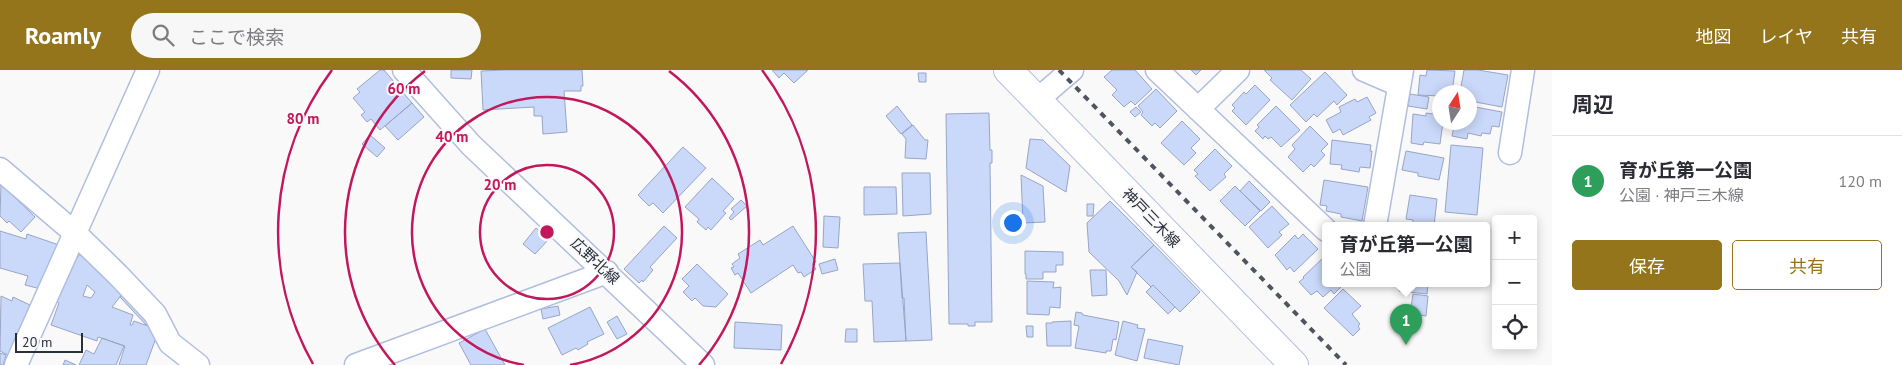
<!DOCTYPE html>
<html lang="ja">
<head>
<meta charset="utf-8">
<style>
	:root { --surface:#fff; --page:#f7f7f7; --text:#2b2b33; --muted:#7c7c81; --line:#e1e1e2; --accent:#95751c }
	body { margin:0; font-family:"PT Sans","Noto Sans JP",sans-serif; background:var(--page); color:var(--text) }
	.controls { position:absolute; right:15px; bottom:15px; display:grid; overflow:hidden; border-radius:5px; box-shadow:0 2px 12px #0003 }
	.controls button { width:45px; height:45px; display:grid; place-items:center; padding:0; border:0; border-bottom:1px solid var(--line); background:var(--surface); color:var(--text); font:25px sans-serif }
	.compass { position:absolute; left:1432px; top:15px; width:45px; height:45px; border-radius:50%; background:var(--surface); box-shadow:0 2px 12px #0003; rotate:12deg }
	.scale { position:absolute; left:15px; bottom:12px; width:68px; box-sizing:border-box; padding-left:5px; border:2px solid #2a2f3c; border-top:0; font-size:14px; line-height:18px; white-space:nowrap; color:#2a2f3c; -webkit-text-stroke:4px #f9f9f9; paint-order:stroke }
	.you { position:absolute; left:1012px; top:152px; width:18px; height:18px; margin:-12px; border:4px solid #fff; border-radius:50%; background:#1a73e8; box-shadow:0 0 0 8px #1a73e833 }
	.badge { display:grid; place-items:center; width:32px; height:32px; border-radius:50%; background:var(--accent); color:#fff; font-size:16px; font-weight:700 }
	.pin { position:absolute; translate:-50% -41px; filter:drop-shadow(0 1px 2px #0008) }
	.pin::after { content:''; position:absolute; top:26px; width:18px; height:15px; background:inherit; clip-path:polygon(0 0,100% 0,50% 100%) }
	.popup { position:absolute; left:1322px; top:152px; width:168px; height:65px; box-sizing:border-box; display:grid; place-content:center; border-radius:5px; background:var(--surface); filter:drop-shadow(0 1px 4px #0005); font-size:16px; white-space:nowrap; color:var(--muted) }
	.popup b { font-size:19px; color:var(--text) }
	.popup::after { content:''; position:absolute; left:50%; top:100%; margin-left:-10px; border:10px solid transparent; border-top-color:var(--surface) }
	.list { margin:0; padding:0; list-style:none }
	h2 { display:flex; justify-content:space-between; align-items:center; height:65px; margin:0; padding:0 20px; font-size:21px }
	h2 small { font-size:16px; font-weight:400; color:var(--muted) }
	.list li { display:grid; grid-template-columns:32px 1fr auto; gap:15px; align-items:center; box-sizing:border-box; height:90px; padding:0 20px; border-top:1px solid var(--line) }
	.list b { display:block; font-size:19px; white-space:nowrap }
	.list p { margin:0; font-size:16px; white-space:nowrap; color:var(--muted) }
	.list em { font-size:16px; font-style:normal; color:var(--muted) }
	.actions { display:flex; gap:10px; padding:15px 20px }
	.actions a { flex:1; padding:11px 0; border:1px solid var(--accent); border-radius:5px; text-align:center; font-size:18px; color:var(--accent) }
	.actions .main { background:var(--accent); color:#fff }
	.icon { flex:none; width:28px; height:28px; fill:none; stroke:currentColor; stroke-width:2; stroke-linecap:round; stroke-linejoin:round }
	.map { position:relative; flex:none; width:1552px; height:295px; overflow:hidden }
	header { display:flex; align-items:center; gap:30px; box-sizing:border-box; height:70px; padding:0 25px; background:var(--accent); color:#fff }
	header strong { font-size:24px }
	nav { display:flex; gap:28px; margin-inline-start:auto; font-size:18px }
	.search { width:350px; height:45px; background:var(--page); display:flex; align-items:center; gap:12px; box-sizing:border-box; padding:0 18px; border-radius:28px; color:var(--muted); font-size:19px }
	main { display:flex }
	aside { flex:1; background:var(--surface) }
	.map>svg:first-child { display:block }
</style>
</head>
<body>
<header>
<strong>Roamly</strong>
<div class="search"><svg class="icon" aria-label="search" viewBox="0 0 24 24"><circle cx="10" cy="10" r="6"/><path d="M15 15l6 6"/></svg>ここで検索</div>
<nav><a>地図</a><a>レイヤ</a><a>共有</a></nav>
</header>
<main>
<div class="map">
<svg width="1552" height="295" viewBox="0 0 1552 295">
	<rect width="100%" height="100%" fill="#f9f9f9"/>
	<path fill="#cad8fa" stroke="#97a5c5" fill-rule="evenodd" d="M 380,0 L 384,0 L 412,33 L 380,60 L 371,49 L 367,52 L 361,45 L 365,42 L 353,28 L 360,22 L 357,19 Z
		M 451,0 L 472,0 L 471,9 L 451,8 Z
		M 505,0 L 582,0 L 583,16 L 581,16 L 581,21 L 564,21 L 567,62 L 543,64 L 542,46 L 534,46 L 534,37 L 483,40 L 481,1 Z
		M 772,0 L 808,0 L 794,13 L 784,3 L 779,8 Z
		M 1112,0 L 1135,0 L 1152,19 L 1135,35 L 1131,31 L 1124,37 L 1112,25 L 1117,20 L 1104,7 Z
		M 1191,0 L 1201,0 L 1196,5 Z
		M 1264,0 L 1301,0 L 1311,9 L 1292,30 L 1270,10 L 1272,8 Z
		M 1427,0 L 1455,1 L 1452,22 L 1440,22 L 1440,26 L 1418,25 L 1420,5 L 1426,6 Z
		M 1464,0 L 1478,0 L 1508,5 L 1502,37 L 1470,31 L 1470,22 L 1460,22 Z
		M 1325,2 L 1347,25 L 1337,35 L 1334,31 L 1317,47 L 1314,44 L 1306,52 L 1290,35 Z
		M 918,3 L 926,3 L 926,12 L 919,12 Z
		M 1255,15 L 1270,30 L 1246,55 L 1232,41 L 1235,38 L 1232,35 L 1244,22 L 1246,24 Z
		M 1156,19 L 1177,41 L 1160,58 L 1155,53 L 1152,56 L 1141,45 L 1143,42 L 1138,36 Z
		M 1410,24 L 1429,27 L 1427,39 L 1408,36 Z
		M 1367,27 L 1376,43 L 1369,47 L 1371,50 L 1343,65 L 1340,59 L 1333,63 L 1326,50 L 1341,42 L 1339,37 L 1355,29 L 1357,32 Z
		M 412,33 L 424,47 L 398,70 L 385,56 Z
		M 897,36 L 912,55 L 901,64 L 886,46 Z
		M 1276,36 L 1300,60 L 1281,77 L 1271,67 L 1268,69 L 1265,66 L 1263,69 L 1255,61 L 1259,57 L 1257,55 Z
		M 1470,36 L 1502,42 L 1499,57 L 1492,56 L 1490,64 L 1482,63 L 1481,66 L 1468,63 L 1467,69 L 1452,66 L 1455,52 L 1470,52 Z
		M 1136,37 L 1141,42 L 1135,47 L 1130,42 Z
		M 989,43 L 990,80 L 992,80 L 992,93 L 990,93 L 992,252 L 975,252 L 975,256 L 968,256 L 968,254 L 949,254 L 946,44 Z
		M 1426,43 L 1440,45 L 1440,52 L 1443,52 L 1440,74 L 1424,72 L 1423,75 L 1411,73 L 1413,44 L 1426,46 Z
		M 1182,51 L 1200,69 L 1191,78 L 1196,83 L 1184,95 L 1161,73 Z
		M 913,55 L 925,70 L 928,70 L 926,89 L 905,88 L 906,69 L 902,64 Z
		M 1310,56 L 1328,74 L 1321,81 L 1325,85 L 1314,97 L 1311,94 L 1303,102 L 1288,87 L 1295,79 L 1292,75 Z
		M 370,65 L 385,78 L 377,87 L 362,74 Z
		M 1030,69 L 1043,70 L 1070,96 L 1066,122 L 1026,98 Z
		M 1332,70 L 1371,75 L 1370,81 L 1372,81 L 1370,98 L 1360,97 L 1359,102 L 1341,99 L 1342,95 L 1330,94 Z
		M 1451,75 L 1483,78 L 1477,145 L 1445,142 Z
		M 683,77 L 706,98 L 663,143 L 653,133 L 649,136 L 638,125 Z
		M 1215,79 L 1232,96 L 1224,104 L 1226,107 L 1210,121 L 1195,106 L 1198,104 L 1194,100 Z
		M 1406,81 L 1444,88 L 1439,110 L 1418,106 L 1418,103 L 1402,100 Z
		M 902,103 L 930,103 L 931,144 L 903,146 Z
		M 1021,105 L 1043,116 L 1045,152 L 1023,153 Z
		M 712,108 L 734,129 L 723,141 L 726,143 L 711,160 L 708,157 L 706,160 L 697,152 L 699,149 L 685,137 Z
		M 1324,110 L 1368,117 L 1362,151 L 1341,147 L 1341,144 L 1326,141 L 1327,136 L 1320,135 Z
		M 1249,111 L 1270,132 L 1261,141 L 1240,121 Z
		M 1,114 L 35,147 L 21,162 L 9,151 L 7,153 L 0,146 Z
		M 1235,116 L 1260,141 L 1245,156 L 1220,131 Z
		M 864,117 L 896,117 L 897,144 L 864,145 Z
		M 1410,125 L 1437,129 L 1434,156 L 1413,153 L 1413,150 L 1406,149 Z
		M 741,130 L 747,136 L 731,150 L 729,148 L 734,142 L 731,139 Z
		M 1110,131 L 1154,175 L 1131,197 L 1137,202 L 1127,225 L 1119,211 L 1089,182 L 1087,153 Z
		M 1087,134 L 1094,134 L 1093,146 L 1087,146 Z
		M 1272,136 L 1289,154 L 1279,162 L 1282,165 L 1268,178 L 1249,157 Z
		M 824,146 L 840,147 L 838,178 L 823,177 Z
		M 664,156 L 677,168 L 650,197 L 653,200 L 643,212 L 642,210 L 639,213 L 624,199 Z
		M 793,156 L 816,192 L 812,194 L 816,199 L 804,207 L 801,202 L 798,203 L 793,195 L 751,223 L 738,203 L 735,205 L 731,198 L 734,197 L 732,194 L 740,188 L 738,184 L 760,170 L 763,175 Z
		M 536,158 L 549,169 L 535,184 L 523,174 Z
		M 0,161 L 26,169 L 27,164 L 59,175 L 41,219 L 25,215 L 28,206 L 0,198 Z
		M 926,162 L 932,270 L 906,271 L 904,228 L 902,228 L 898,163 Z
		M 1303,164 L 1318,179 L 1294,202 L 1290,197 L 1287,200 L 1275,185 L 1295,165 L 1298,169 Z
		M 1154,175 L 1200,222 L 1180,242 L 1153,215 L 1151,217 L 1131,197 Z
		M 83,180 L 126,219 L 112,237 L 133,245 L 130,255 L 132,255 L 134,251 L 159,260 L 146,295 L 119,295 L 125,276 L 98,267 L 97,271 L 51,255 L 59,233 L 53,231 L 66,203 ZM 87,215 L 95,222 L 91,228 L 83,226 Z
		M 1025,181 L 1063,182 L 1063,195 L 1056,195 L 1056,202 L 1043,202 L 1043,209 L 1026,209 L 1026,204 L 1025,204 Z
		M 1325,186 L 1326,214 L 1344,214 L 1334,224 L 1331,220 L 1323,227 L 1317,221 L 1311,225 L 1299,212 L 1304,208 L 1303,207 Z
		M 835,189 L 838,200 L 822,204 L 819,194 Z
		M 900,193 L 906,271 L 874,272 L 872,231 L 865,231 L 863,194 Z
		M 697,194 L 728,224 L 716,237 L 703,236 L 695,228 L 692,231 L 683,222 L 689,216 L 682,209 Z
		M 1090,200 L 1106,200 L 1107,225 L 1092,226 Z
		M 1027,211 L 1054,212 L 1053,218 L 1061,217 L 1060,238 L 1050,237 L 1049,245 L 1027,244 Z
		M 1400,214 L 1428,214 L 1427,224 L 1399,221 Z
		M 1153,215 L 1175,237 L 1168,244 L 1146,222 Z
		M 1343,219 L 1361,236 L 1352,244 L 1360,254 L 1358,256 L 1360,259 L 1353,266 L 1324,238 Z
		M 126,221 L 152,249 L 146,255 L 120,227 Z
		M 1413,224 L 1428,226 L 1426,246 L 1410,244 Z
		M 1,226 L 12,231 L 13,227 L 30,235 L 8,285 L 0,281 Z
		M 558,236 L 560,245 L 543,249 L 541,239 Z
		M 590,237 L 604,264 L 587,272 L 588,274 L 578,280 L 576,278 L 562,285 L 548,258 Z
		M 1076,242 L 1082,243 L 1083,245 L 1119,252 L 1116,270 L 1113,269 L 1111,281 L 1106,281 L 1106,283 L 1075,278 L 1079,256 L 1074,255 Z
		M 617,246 L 627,264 L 617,269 L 607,252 Z
		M 1071,251 L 1071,276 L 1047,276 L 1046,253 L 1052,253 L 1052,252 Z
		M 1123,251 L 1138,255 L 1137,258 L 1145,259 L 1137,291 L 1115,285 Z
		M 735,252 L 782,255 L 781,280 L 734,278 Z
		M 1026,256 L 1033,256 L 1033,267 L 1027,267 Z
		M 485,259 L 505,295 L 471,295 L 459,273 Z
		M 846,259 L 857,259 L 857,272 L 845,272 Z
		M 102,268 L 124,276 L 116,295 L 79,295 L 86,280 L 94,284 Z
		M 1148,269 L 1183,276 L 1179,295 L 1144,288 Z
		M 0,283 L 6,285 L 3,295 L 0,295 Z
		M 65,290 L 76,295 L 63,295 Z"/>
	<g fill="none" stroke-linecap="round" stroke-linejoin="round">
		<g stroke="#b0bedf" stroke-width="25">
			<path id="minor" d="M 404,0 L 471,75 L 703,295
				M 1157,0 L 1326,160
				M 1364,0 L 1399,15
				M 1037,30 L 1072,0
				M 1198,39 L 1238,0
				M 1510,83 L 1523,0
				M 0,99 L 76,164 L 118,205 L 155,244 L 170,273 L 198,295
				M 1375,156 L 1402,0
				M 16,295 L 148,0
				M 356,295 L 607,202"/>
		</g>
		<g stroke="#b0bedf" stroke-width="30">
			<path id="major" d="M 1008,0 L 1294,295"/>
		</g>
		<use href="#minor" stroke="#fff" stroke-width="22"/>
		<use href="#major" stroke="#fff" stroke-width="28"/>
		<path stroke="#50545f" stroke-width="4" stroke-dasharray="6 6" stroke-linecap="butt" d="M 1059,0 L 1346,295"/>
	</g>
	<g fill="none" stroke="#c2185b" stroke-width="2.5">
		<circle cx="547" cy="162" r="67"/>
		<path d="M524 295A135 135 0 1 1 570 295"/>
		<path d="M395 295A202 202 0 0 1 425 1M669 1A202 202 0 0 1 699 295"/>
		<path d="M313 294A269 269 0 0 1 332 0M762 0A269 269 0 0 1 781 294"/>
	</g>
	<g text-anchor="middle" stroke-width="4" stroke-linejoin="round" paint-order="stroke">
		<g font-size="15" fill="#2a2f3c" stroke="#f9f9f9">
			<text transform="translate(1151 148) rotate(46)" y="5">神戸三木線</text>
			<text transform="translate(595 191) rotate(43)" y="5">広野北線</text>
		</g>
	</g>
	<circle cx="547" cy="162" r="8" fill="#c2185b" stroke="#f9f9f9" stroke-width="2.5"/>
	<g font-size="15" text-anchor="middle" font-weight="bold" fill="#c2185b" stroke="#f9f9f9" stroke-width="4" stroke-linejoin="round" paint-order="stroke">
		<text x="404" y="24">60 m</text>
		<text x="303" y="54">80 m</text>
		<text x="452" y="72">40 m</text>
		<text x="500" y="120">20 m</text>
	</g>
</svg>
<div class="controls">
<button>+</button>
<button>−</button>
<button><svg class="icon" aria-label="locate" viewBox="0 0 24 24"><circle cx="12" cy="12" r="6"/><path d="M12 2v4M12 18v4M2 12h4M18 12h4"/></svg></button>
</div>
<svg class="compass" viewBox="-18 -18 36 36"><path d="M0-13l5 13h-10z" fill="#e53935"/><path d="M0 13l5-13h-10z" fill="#7c7c81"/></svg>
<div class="scale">20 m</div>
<div class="you"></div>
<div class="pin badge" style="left:1406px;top:275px;background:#2e9e5b">1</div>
<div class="popup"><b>育が丘第一公園</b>公園</div>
</div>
<aside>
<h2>周辺<small></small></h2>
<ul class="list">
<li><span class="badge" style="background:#2e9e5b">1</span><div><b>育が丘第一公園</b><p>公園 · 神戸三木線</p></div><em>120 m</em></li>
</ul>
<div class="actions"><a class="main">保存</a><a>共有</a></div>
</aside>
</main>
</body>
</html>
